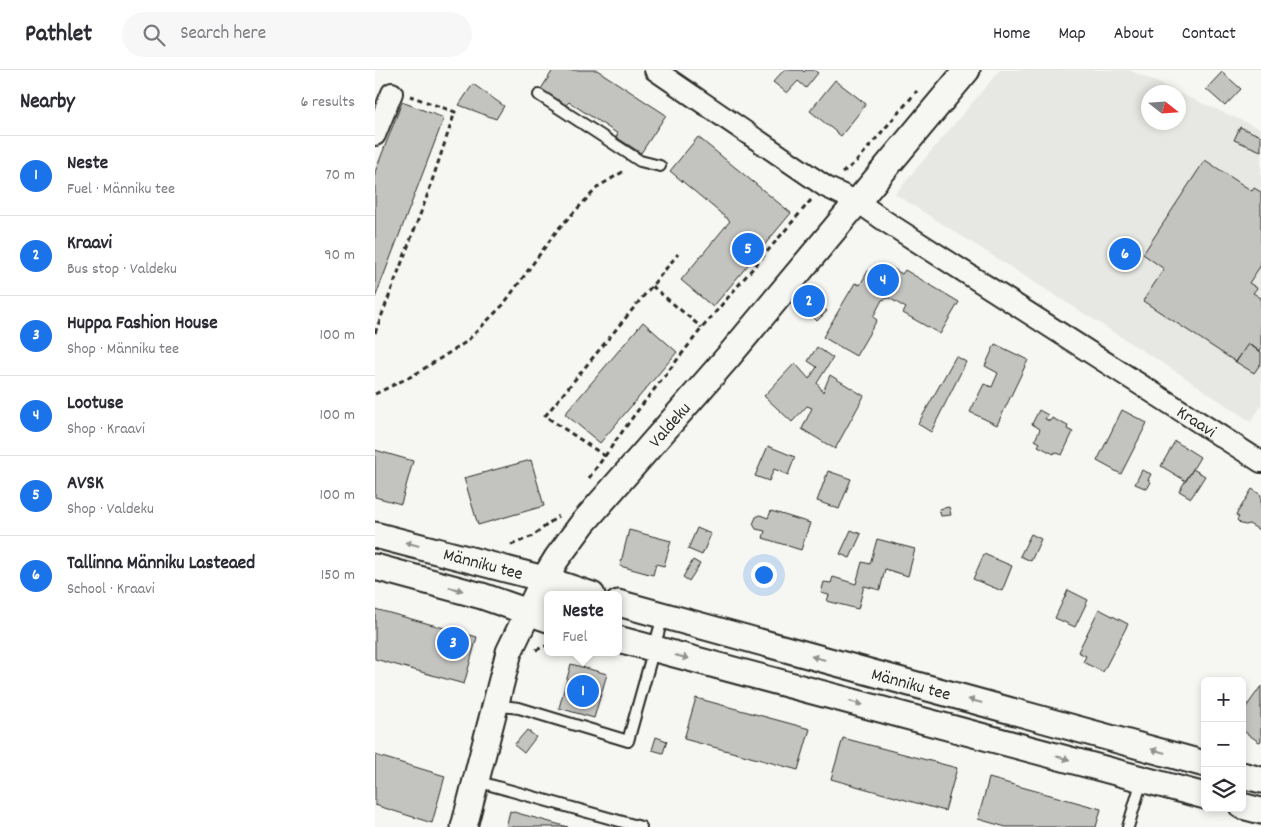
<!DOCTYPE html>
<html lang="en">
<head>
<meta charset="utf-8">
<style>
	:root { --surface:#fff; --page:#f7f7f7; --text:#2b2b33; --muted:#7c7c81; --line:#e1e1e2; --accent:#1a73e8 }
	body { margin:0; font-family:Dekko,sans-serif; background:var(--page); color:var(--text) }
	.controls { position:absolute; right:15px; bottom:15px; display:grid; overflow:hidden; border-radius:8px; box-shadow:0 2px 8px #0003 }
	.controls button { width:45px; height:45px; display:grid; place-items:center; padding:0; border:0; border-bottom:1px solid var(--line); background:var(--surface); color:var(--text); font:25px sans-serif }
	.compass { position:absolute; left:766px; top:15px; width:45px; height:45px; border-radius:50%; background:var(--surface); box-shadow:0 2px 8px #0003; rotate:107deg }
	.you { position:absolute; left:388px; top:504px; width:18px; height:18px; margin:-12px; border:4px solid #fff; border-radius:50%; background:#1a73e8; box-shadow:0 0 0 8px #1a73e833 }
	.badge { display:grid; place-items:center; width:32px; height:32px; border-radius:50%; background:var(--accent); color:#fff; font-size:16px; font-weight:700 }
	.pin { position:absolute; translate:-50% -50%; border:2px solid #fff; box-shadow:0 1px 5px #0006 }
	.popup { position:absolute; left:169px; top:521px; width:78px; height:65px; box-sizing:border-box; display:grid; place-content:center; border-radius:8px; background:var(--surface); filter:drop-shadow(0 1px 4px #0005); font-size:16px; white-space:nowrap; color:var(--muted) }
	.popup b { font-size:19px; color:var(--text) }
	.popup::after { content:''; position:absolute; left:50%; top:100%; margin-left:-10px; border:10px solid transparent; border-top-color:var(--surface) }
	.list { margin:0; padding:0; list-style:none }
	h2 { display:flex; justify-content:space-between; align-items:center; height:65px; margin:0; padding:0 20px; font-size:21px }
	h2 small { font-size:16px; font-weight:400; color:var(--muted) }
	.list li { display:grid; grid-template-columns:32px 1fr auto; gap:15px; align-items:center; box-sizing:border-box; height:80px; padding:0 20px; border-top:1px solid var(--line) }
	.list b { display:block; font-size:19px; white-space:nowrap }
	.list p { margin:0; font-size:16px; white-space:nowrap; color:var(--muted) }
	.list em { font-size:16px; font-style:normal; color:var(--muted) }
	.icon { flex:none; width:28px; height:28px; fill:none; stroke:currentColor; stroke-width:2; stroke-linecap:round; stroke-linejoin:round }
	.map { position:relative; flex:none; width:886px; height:757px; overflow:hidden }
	header { display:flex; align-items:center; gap:30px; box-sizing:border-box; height:70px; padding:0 25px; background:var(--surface); border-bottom:1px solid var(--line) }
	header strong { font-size:24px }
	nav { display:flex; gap:28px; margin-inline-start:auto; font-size:18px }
	.search { width:350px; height:45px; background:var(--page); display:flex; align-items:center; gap:12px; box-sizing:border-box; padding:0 18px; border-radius:28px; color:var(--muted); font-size:19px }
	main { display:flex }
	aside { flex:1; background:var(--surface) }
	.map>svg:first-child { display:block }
</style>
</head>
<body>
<header>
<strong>Pathlet</strong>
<div class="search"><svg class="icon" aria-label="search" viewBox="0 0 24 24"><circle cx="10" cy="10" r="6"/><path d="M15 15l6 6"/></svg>Search here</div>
<nav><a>Home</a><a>Map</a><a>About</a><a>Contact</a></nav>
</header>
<main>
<aside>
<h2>Nearby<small>6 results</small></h2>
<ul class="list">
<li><span class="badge">1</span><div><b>Neste</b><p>Fuel · Männiku tee</p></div><em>70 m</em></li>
<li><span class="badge">2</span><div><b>Kraavi</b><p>Bus stop · Valdeku</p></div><em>90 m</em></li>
<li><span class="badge">3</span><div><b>Huppa Fashion House</b><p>Shop · Männiku tee</p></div><em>100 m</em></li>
<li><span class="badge">4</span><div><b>Lootuse</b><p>Shop · Kraavi</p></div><em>100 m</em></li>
<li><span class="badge">5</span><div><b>AVSK</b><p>Shop · Valdeku</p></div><em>100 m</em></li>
<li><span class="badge">6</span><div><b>Tallinna Männiku Lasteaed</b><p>School · Kraavi</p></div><em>150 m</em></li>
</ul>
</aside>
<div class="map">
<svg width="886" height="757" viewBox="0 0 886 757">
	<rect width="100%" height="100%" fill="#f6f6f2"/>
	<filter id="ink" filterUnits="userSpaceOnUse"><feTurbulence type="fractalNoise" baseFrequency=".02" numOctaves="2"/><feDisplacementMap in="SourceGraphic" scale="10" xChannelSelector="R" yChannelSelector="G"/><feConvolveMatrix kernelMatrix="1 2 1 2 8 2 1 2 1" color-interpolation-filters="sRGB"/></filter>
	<g filter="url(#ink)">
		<path fill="#e7e7e3" d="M 625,0 L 754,0 L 803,22 L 774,22 L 774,52 L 804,52 L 804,23 L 886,59 L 886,336 L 876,352 L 808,306 L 520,124 Z"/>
		<path fill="#c3c3c0" stroke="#2b2b2b" d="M 178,0 L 222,0 L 291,45 L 266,83 L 241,67 L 243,64 L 194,32 L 191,35 L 166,19 Z
			M 409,0 L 427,0 L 429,2 L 431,0 L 439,0 L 443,3 L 431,18 L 423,11 L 412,23 L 398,12 Z
			M 847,2 L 866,19 L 850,36 L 831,19 Z
			M 460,10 L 491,34 L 466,66 L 435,41 Z
			M 98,14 L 129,36 L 121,49 L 84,35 Z
			M 27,32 L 69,48 L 0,228 L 0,102 Z
			M 865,57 L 886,66 L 886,81 L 859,70 Z
			M 323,67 L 416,143 L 338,237 L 306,210 L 355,151 L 295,101 Z
			M 830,90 L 877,121 L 879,118 L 886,122 L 886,195 L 874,213 L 882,218 L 878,223 L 886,228 L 886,279 L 885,281 L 873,274 L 861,292 L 768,231 L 789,199 L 768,184 Z
			M 512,195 L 527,204 L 530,200 L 584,232 L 565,264 L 528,243 L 531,238 L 514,228 L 507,230 L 498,247 L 502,250 L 481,286 L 448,267 L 480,213 L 485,215 L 493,201 Z
			M 442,231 L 452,241 L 442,251 L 432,241 Z
			M 268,252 L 302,282 L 225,373 L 190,344 Z
			M 620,274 L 653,290 L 622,355 L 595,342 L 609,314 L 617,317 L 623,303 L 610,296 Z
			M 873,274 L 886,282 L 886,293 L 879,303 L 861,292 Z
			M 442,277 L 458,288 L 442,313 L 448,322 L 455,305 L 489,326 L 460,379 L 427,359 L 437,338 L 432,336 L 417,352 L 389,326 L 420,293 L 434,309 L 442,297 L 433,291 Z
			M 581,286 L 591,292 L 556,362 L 543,354 Z
			M 664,340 L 673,345 L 670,349 L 675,351 L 677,348 L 693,356 L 692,359 L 698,362 L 687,385 L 680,382 L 679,384 L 663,376 L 665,373 L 660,370 L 665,359 L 657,354 Z
			M 747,340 L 772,353 L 746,404 L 722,391 Z
			M 800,371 L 825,387 L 811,411 L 786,396 Z
			M 393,376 L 420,387 L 413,405 L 399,399 L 394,411 L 380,406 Z
			M 0,380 L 38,391 L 26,434 L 0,427 Z
			M 156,390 L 169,436 L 103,455 L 89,408 Z
			M 818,399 L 830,406 L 816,428 L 804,421 Z
			M 767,400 L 776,404 L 773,410 L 776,412 L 772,419 L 760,414 Z
			M 453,401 L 476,409 L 464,439 L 442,431 Z
			M 877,419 L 886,425 L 886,461 L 874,454 L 871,455 L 866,454 L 862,450 L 864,447 L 861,445 Z
			M 574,437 L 576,445 L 566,446 L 564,439 Z
			M 396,441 L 435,453 L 426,480 L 388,468 L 390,461 L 381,459 L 378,454 L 381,447 L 385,445 L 393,448 Z
			M 322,458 L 336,464 L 327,485 L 313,479 Z
			M 254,460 L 296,471 L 289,496 L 281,494 L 278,505 L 245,496 Z
			M 476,460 L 486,464 L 475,488 L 465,484 Z
			M 656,464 L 666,469 L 656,491 L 645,486 Z
			M 502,469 L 540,479 L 533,506 L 510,499 L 505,520 L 489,516 L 483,539 L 452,531 L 454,525 L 446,523 L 449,512 L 456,513 L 458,507 L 481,514 L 487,492 L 495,494 Z
			M 609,484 L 637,496 L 627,521 L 598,509 Z
			M 318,490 L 325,494 L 314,511 L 308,507 Z
			M 693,520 L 713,530 L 700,557 L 680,548 Z
			M 0,539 L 102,567 L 89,614 L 0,589 Z
			M 724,539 L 753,554 L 728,602 L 708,592 L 711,586 L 703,582 Z
			M 196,594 L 232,604 L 219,648 L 184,638 Z
			M 886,616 L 886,671 L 884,672 L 867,660 L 867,643 Z
			M 321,628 L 435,659 L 423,700 L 309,669 Z
			M 152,660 L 161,667 L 149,683 L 139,675 Z
			M 281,667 L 292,671 L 288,683 L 277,680 Z
			M 468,668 L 582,698 L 570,741 L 456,709 Z
			M 0,685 L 70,706 L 57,753 L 0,735 Z
			M 614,708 L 726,739 L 721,757 L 631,757 L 603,749 Z
			M 135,741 L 193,757 L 131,757 Z"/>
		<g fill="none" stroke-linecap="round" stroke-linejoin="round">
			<g stroke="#2b2b2b" stroke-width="14">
				<path id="service" d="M 164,25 L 265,91 L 285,96
					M 119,635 L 144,638 L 253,671 L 288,546
					M 101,711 L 266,757
					M 753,757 L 767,710"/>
			</g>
			<g stroke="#2b2b2b" stroke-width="24">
				<g id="minor">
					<path id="s1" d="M 280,0 L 451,117 L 483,132 L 510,151 L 886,392"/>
					<path d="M 0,65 L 17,23"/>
				</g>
			</g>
			<g stroke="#2b2b2b" stroke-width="29">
				<g id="tertiary">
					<path id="s2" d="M 0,465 L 169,509 L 217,525"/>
					<path d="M 0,497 L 107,526 L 173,549"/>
					<path id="s3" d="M 243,533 L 830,694"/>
					<path d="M 243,569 L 830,726"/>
					<path d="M 867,705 L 886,710"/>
					<path d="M 867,736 L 886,741"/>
					<path id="s4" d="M 89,757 L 134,582 L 169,509 L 182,488 L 208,453 L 353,287 L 592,0"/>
				</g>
			</g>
			<path stroke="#2b2b2b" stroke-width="3" stroke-dasharray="5 4" stroke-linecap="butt" d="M 467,103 L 481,92 L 542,21
				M 277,216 L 327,258
				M 0,263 L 51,129 L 80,42 L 35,26
				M 0,324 L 39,305 L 91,272 L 128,235 L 183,159 L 224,116 L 251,100
				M 230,386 L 170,346 L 303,184
				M 214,408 L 260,344 L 327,258 L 436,130
				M 136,475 L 158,466 L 183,446
				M 161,580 L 173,575"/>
			<use href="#service" stroke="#f6f6f2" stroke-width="10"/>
			<use href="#minor" stroke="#f6f6f2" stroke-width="20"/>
			<use href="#tertiary" stroke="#f6f6f2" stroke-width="25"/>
		</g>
		<defs><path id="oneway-solid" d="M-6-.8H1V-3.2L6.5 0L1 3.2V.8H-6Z" transform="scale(1.25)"/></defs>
		<g fill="#90908e">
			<use href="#oneway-solid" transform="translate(37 474) rotate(-165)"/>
			<use href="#oneway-solid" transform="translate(81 519) rotate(15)"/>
			<use href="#oneway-solid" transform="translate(307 587) rotate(15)"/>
			<use href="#oneway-solid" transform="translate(443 588) rotate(-165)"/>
			<use href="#oneway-solid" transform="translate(600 631) rotate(-165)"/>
			<use href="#oneway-solid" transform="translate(481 633) rotate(15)"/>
			<use href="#oneway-solid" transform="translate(783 681) rotate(-165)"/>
			<use href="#oneway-solid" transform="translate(688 688) rotate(15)"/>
		</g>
	</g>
	<g text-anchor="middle" stroke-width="5" stroke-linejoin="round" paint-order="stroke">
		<g font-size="18" fill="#2b2b2b" stroke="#f6f6f2">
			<text dy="6" stroke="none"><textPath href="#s1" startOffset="646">Kraavi</textPath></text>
			<text dy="6" stroke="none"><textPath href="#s4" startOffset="461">Valdeku</textPath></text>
			<text dy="6" stroke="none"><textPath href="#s2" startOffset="112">Männiku tee</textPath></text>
			<text dy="6" stroke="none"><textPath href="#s3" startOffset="304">Männiku tee</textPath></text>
		</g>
	</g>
</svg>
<div class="controls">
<button>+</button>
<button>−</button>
<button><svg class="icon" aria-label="layers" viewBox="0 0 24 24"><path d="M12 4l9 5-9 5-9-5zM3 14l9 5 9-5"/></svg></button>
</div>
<svg class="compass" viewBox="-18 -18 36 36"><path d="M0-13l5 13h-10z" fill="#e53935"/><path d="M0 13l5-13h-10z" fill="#7c7c81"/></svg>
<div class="you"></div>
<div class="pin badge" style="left:208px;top:621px">1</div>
<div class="popup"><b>Neste</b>Fuel</div>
<div class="pin badge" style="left:434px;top:231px">2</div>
<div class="pin badge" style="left:78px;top:573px">3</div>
<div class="pin badge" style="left:508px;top:210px">4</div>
<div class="pin badge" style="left:373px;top:179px">5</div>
<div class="pin badge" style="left:750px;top:184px">6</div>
</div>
</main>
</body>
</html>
